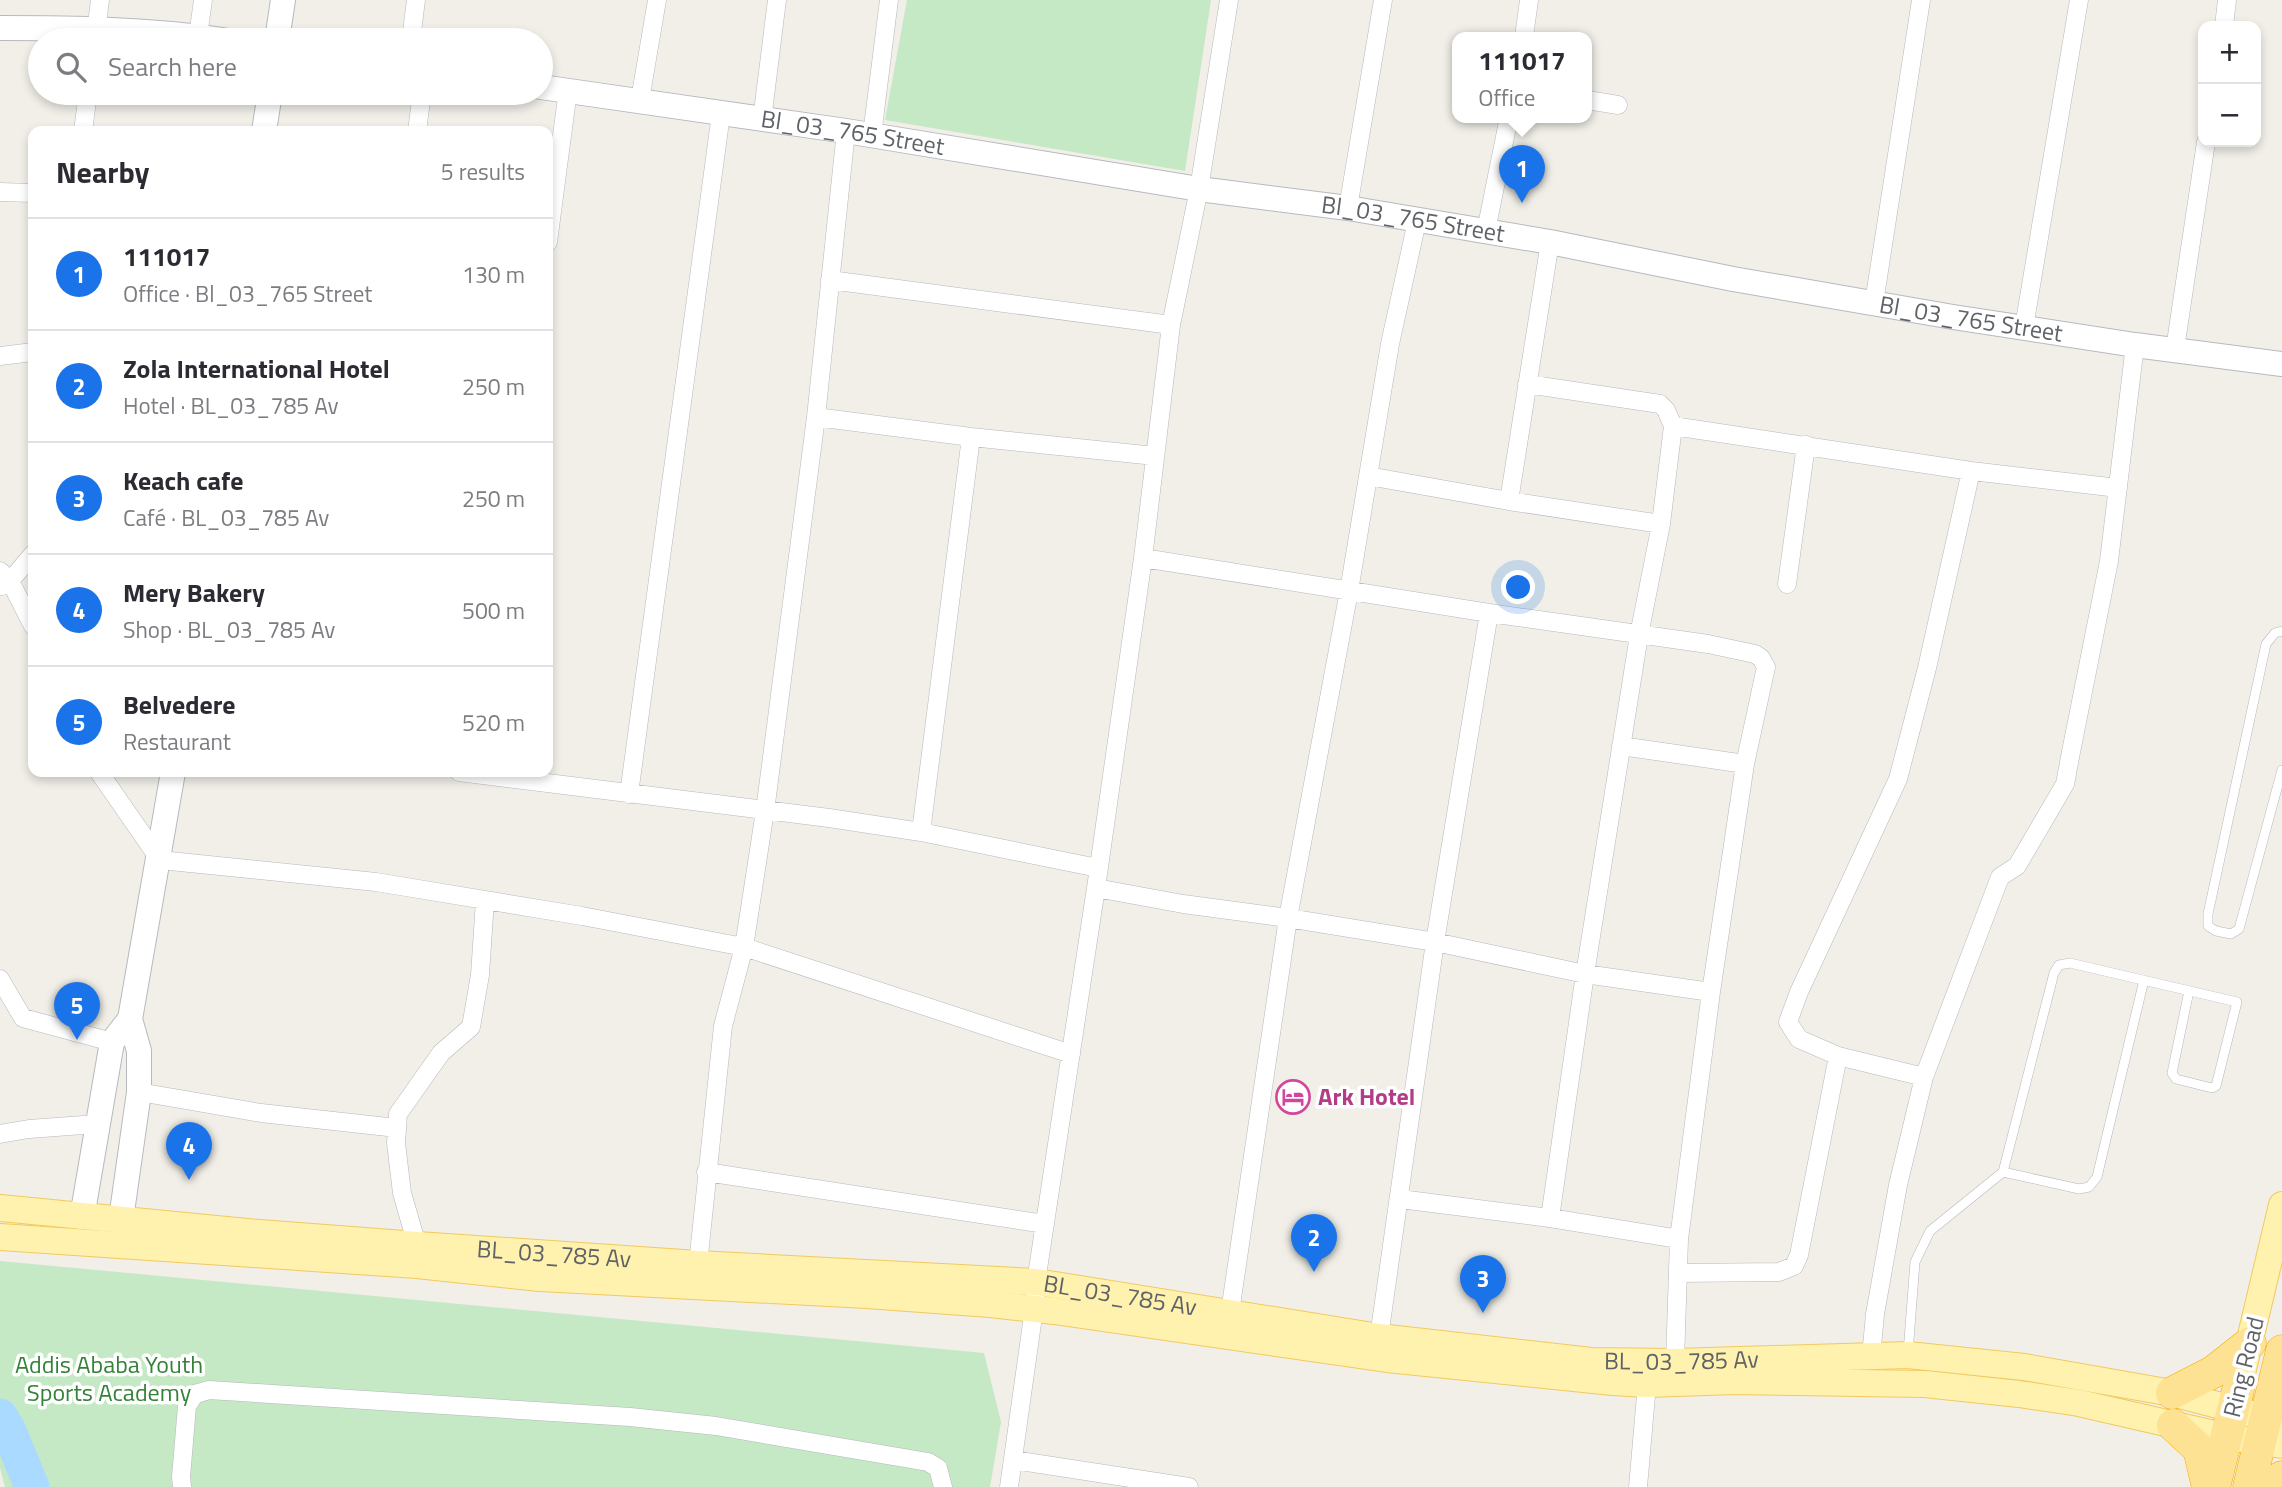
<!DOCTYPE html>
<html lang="en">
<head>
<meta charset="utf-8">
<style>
	:root { --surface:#fff; --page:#f7f7f7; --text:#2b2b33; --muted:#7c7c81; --line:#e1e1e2; --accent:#1a73e8 }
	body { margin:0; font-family:"Titillium Web",sans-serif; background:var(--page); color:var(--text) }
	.controls { position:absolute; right:21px; top:21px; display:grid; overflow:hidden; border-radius:14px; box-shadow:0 4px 10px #0003 }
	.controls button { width:63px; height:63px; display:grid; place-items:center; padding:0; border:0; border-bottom:2px solid var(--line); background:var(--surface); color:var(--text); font:35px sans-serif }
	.you { position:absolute; left:1519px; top:588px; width:24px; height:24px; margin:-18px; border:5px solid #fff; border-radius:50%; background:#1a73e8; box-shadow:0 0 0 10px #1a73e833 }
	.badge { display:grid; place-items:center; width:46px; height:46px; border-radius:50%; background:var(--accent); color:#fff; font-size:23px; font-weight:700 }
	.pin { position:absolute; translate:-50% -58px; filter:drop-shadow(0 2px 4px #0008) }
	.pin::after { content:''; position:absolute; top:37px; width:24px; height:21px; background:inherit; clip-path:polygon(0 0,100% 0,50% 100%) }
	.popup { position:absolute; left:1452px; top:32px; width:140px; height:91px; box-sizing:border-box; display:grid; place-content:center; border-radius:14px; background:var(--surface); filter:drop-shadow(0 2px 5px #0005); font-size:23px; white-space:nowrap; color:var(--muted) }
	.popup b { font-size:26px; color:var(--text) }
	.popup::after { content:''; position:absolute; left:50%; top:100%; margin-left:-14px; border:14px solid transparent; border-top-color:var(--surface) }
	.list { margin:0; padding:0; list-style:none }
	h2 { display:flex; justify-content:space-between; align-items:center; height:91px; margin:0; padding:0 28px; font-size:30px }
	h2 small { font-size:23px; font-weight:400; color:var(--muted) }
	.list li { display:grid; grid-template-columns:46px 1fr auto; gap:21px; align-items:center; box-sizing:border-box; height:112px; padding:0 28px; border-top:2px solid var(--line) }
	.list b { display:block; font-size:26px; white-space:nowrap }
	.list p { margin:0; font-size:23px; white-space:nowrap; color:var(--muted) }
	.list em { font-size:23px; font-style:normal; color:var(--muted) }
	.icon { flex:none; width:38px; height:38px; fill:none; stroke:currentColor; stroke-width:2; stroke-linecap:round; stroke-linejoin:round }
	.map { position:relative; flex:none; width:2282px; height:1487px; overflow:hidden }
	.search { position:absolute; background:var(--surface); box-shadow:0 4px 10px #0003; left:28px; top:28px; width:525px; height:77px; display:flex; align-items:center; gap:18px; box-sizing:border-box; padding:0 24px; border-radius:38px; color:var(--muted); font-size:26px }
	.panel { position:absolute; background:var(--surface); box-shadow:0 4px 10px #0003; left:28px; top:126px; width:525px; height:651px; border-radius:14px }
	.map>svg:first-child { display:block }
</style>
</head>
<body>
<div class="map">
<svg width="2282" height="1487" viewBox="0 0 2282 1487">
	<rect width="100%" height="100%" fill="#f1efe8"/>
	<path fill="#c5e8c5" d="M 907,0 L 1211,0 L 1185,171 L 885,120 Z
		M 0,1261 L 984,1353 L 1001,1422 L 990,1487 L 5,1487 L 0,1468 Z"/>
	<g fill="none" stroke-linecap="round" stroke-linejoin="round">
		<path stroke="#aadaff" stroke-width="35" d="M 0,1416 L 8,1429 L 32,1487"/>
		<g stroke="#b5b8bc" stroke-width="10">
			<path id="lane" d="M 2282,631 L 2275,633 L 2266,644 L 2208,914 L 2208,926 L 2216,931 L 2231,934 L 2239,929 L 2282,770
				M 2003,1172 L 2054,973 L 2059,965 L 2070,963 L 2237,1002 L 2216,1086 L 2212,1088 L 2176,1079 L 2172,1073 L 2189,991
				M 1908,1353 L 1915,1262 L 1930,1231 L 2003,1172 L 2079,1189 L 2089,1187 L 2097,1177 L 2144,980"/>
		</g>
		<g stroke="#b5b8bc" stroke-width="19">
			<path id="street" d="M 2224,26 L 2227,0
				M 198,36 L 203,0
				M 1524,37 L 1529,0
				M 95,40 L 100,0
				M 411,40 L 416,0
				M 640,100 L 657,0
				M 1587,100 L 1618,105
				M 762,120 L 777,0
				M 83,131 L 88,93
				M 417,131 L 422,93
				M 872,135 L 889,0
				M 0,192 L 33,193
				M 1348,208 L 1383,0
				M 1486,231 L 1509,117
				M 548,242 L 568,90
				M 830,280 L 1171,325
				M 1874,303 L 1921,0
				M 2024,327 L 2079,0
				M 2175,349 L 2206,142
				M 0,356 L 33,352
				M 1527,384 L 1660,404 L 1666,410 L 1673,426 L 1661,524 L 1639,635 L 1585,974 L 1550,1218
				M 816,417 L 971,437 L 1155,456
				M 1673,426 L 1971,471 L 2118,488
				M 1368,476 L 1509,501 L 1661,524
				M 1509,501 L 1550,242
				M 1143,558 L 1489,613 L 1708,644 L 1755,654 L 1761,658 L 1766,667 L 1745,764 L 1711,992 L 1679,1239 L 1675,1362
				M 0,571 L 10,581 L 33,626
				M 1787,584 L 1806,445
				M 2,586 L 10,581 L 33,554
				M 1621,746 L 1745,764
				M 99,772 L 160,860 L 376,882 L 582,916 L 744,947 L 1071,1054
				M 459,772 L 829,818 L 921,832 L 1098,868
				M 629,794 L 721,114
				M 921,832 L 971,437
				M 1096,888 L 1183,904 L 1288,918 L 1435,942 L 1585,974 L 1711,992
				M 0,979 L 23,1018 L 112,1042
				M 1924,1077 L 1838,1056 L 1799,1039 L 1788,1022 L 1799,992 L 1898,779 L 1927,668 L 1971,471
				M 139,1092 L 261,1113 L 397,1128
				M 0,1134 L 29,1129 L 97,1124
				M 706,1172 L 1045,1224
				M 1400,1199 L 1550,1218 L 1679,1239
				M 417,1254 L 417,1245 L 402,1193 L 396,1143 L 398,1114 L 441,1053 L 471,1027 L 480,975 L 485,900
				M 698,1264 L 723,1026 L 744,947 L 765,811 L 816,417 L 846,131
				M 1678,1273 L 1779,1272 L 1794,1266 L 1799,1255 L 1838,1056
				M 1230,1312 L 1288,918 L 1349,591 L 1390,344 L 1417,221
				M 1379,1337 L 1435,942 L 1489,613
				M 1871,1357 L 1875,1314 L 1898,1185 L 1924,1077 L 2000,877 L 2017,866 L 2065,784 L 2071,752 L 2109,561 L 2135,345
				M 1013,1460 L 1189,1487
				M 182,1487 L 181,1477 L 187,1406 L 195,1394 L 209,1390 L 630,1417 L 716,1426 L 928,1462 L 938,1468 L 943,1487
				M 1009,1487 L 1034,1309 L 1036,1282 L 1096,888 L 1143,558 L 1171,325 L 1199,189 L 1229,0
				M 1638,1487 L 1647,1384"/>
		</g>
		<g stroke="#b6babf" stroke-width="26">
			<g id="secondary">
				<path d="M 0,28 C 74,28 150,29 223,40"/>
				<path d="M 277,40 L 283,0"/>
				<path id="s1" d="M 541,87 L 846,131 L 1199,189 L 1348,208 L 1550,242 L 1733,279 L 1953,317 L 2135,345 L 2282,364"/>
				<path d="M 264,131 L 270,93"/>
				<path d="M 82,1217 L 112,1042 L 130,1019"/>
				<path d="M 121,1219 L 139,1092 L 139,1051 L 130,1019 L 173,772"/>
			</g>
		</g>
		<g stroke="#f2c960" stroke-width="28">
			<g id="primary">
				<path id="s2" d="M 0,1208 L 259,1233 L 417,1245 L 698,1264 L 1036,1282 L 1379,1337 L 1591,1361 L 1675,1362 L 1908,1355 L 2024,1367 L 2172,1393 L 2282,1422"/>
				<path d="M 0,1237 L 417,1265 L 540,1278 L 867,1295 L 990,1304 L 1054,1311 L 1387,1359 L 1613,1382 L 1647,1384 L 1734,1381 L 1925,1384 L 2019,1394 L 2079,1403 L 2227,1437 L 2282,1445"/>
				<path d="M 2238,1390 L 2282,1205"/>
			</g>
		</g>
		<g stroke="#f9ab00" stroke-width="33">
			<path id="highway" d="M 2172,1393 L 2213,1372 L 2250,1343
				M 2173,1425 L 2199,1449 L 2208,1487
				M 2214,1487 L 2238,1390
				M 2249,1487 L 2282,1351
				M 2267,1487 L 2282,1477"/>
		</g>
		<use href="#lane" stroke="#fff" stroke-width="9"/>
		<use href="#street" stroke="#fff" stroke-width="18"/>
		<use href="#secondary" stroke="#fff" stroke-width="24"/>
		<use href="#primary" stroke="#fff2af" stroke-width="26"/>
		<use href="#highway" stroke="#fde293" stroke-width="32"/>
	</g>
	<defs>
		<g id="hotel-ring" transform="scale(1.75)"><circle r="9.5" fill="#fff" stroke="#d1479c" stroke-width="1.5"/><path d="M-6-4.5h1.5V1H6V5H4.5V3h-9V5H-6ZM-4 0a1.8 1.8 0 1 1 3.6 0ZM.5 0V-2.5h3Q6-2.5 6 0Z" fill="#d1479c"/></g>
	</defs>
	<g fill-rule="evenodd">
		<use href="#hotel-ring" x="1293" y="1097"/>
	</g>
	<g text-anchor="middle" stroke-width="7" stroke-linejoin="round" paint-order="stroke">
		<g font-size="24" fill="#5f6368" stroke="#fff">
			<text dy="8" stroke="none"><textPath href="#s1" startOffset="315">Bl_03_765 Street</textPath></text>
			<text dy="8" stroke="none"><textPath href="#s1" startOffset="882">Bl_03_765 Street</textPath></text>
			<text dy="8" stroke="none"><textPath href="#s1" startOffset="1449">Bl_03_765 Street</textPath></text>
			<text dy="8" stroke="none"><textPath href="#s2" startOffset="556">BL_03_785 Av</textPath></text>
			<text dy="8" stroke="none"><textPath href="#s2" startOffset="1124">BL_03_785 Av</textPath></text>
			<text dy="8" stroke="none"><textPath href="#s2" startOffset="1690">BL_03_785 Av</textPath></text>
			<text transform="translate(2244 1367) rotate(-76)" y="8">Ring Road</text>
		</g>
		<g font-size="24" font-weight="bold" fill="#b23c85" stroke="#fff" text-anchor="start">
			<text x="1318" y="1105">Ark Hotel</text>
		</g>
		<g font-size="24" fill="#348238" stroke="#fff">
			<text x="109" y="1373">Addis Ababa Youth<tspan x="109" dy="28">Sports Academy</tspan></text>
		</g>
	</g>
</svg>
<div class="controls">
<button>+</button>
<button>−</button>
</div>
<div class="you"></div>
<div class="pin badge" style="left:1522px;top:203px">1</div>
<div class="popup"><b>111017</b>Office</div>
<div class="pin badge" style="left:1314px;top:1272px">2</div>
<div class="pin badge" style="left:1483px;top:1313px">3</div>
<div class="pin badge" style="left:189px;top:1180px">4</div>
<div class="pin badge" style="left:77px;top:1040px">5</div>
<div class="search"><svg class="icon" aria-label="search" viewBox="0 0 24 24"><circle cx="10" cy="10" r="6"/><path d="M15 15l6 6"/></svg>Search here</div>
<section class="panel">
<h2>Nearby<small>5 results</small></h2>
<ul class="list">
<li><span class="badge">1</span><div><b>111017</b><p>Office · Bl_03_765 Street</p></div><em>130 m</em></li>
<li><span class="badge">2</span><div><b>Zola International Hotel</b><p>Hotel · BL_03_785 Av</p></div><em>250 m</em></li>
<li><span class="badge">3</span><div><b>Keach cafe</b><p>Café · BL_03_785 Av</p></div><em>250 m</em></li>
<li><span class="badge">4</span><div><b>Mery Bakery</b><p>Shop · BL_03_785 Av</p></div><em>500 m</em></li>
<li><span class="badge">5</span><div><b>Belvedere</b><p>Restaurant</p></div><em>520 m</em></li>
</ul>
</section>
</div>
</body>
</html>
